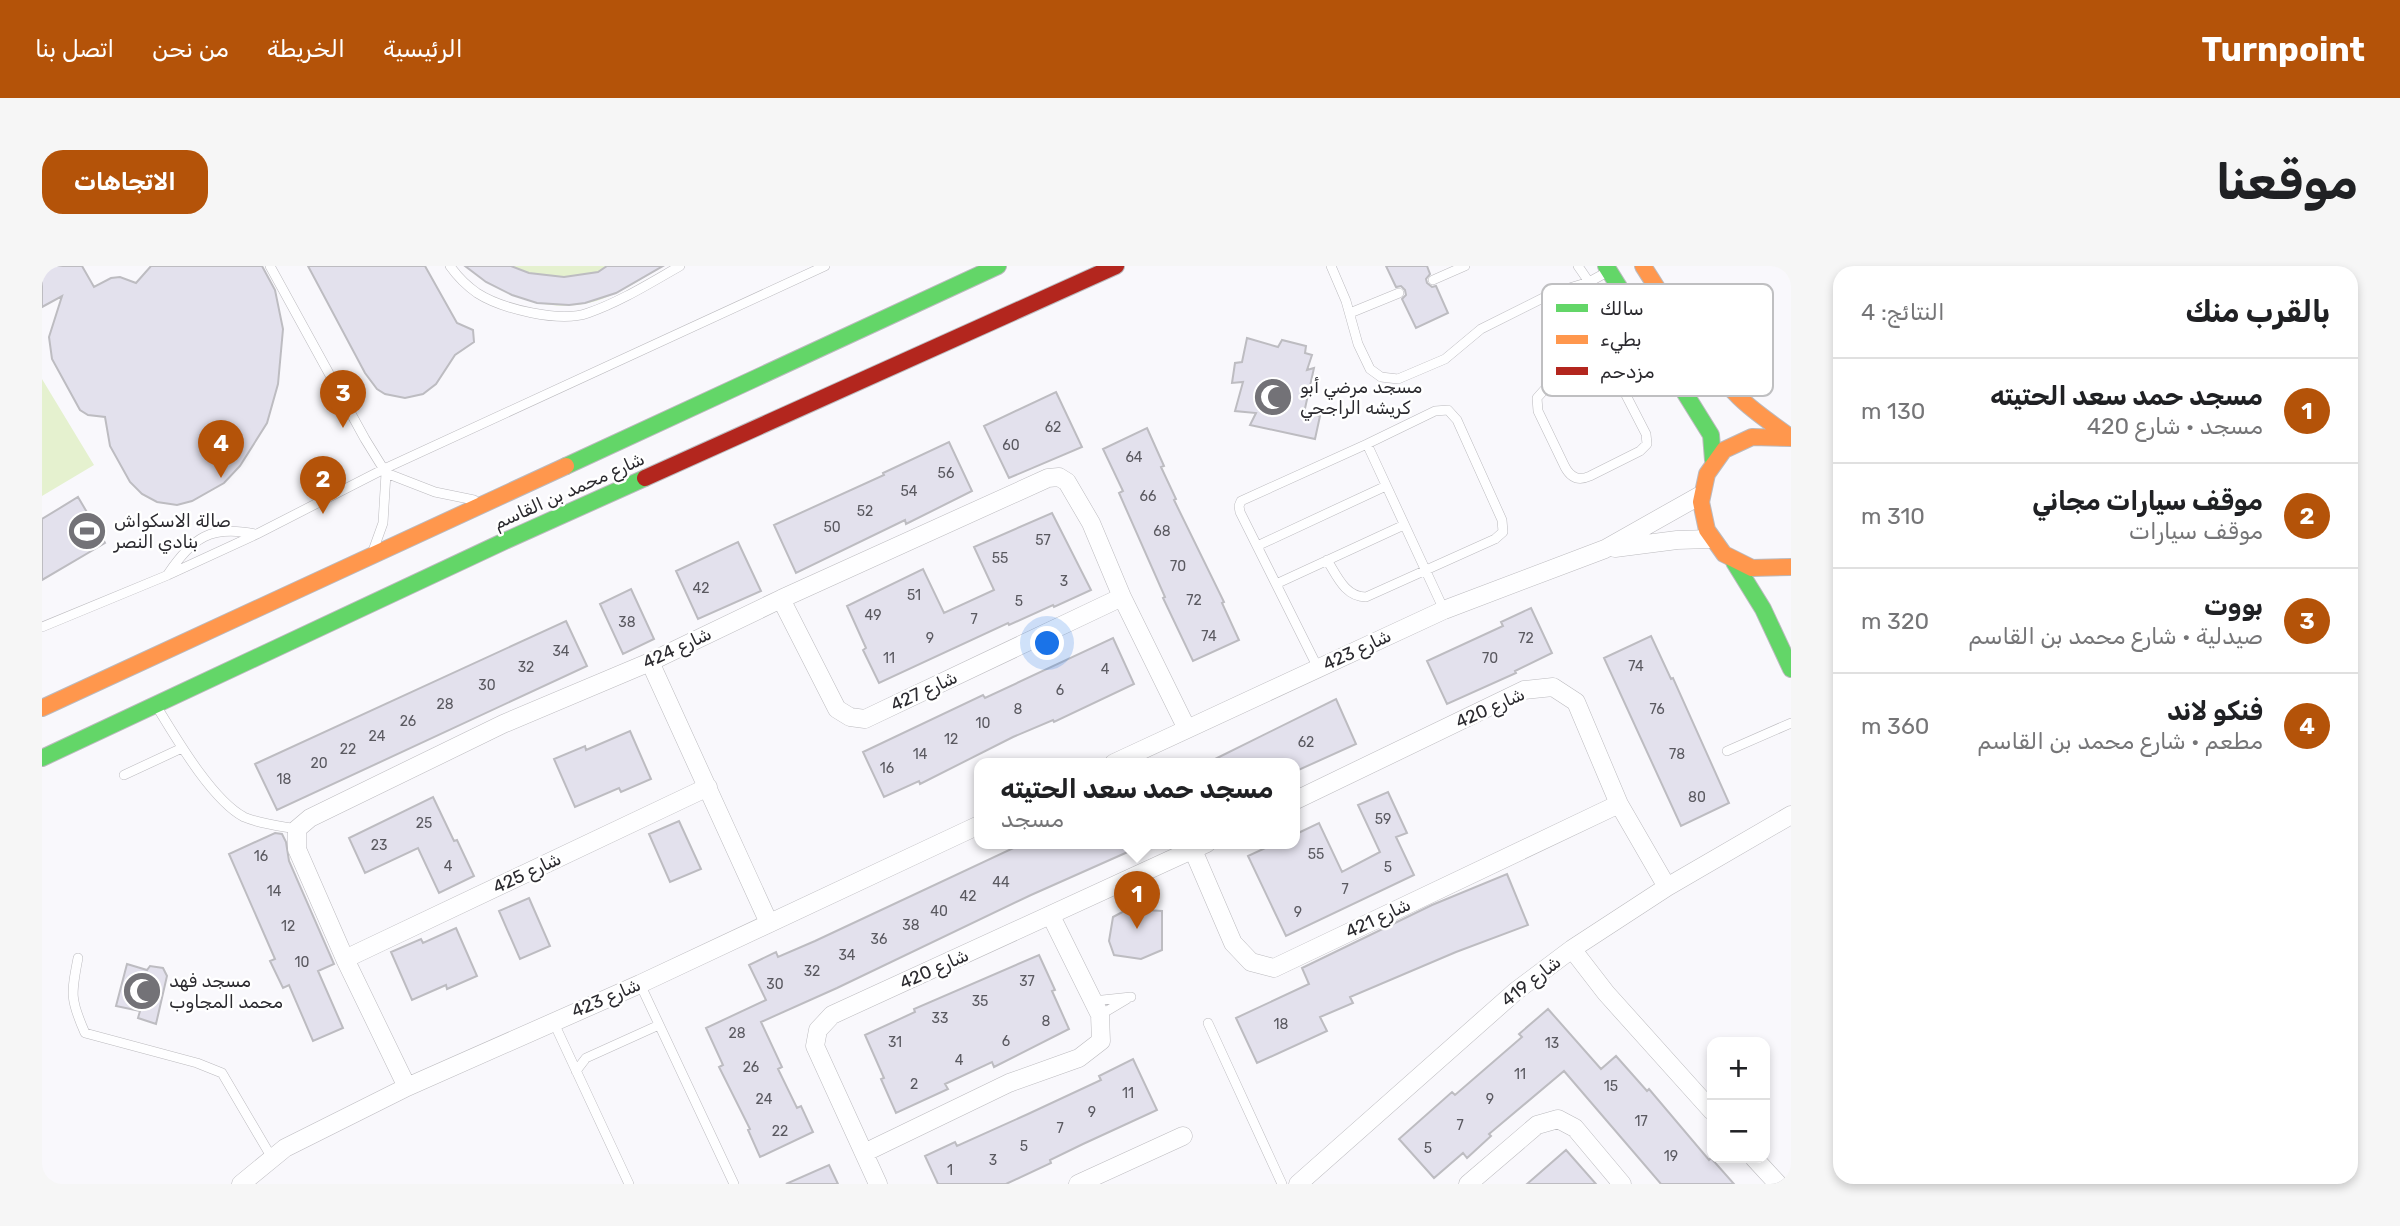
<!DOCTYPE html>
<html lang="ar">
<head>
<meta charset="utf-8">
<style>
	:root { --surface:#fff; --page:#f6f6f6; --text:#202124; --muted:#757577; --line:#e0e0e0; --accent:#b45309 }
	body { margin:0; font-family:Rubik,"Noto Naskh Arabic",sans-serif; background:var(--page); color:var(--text); direction:rtl }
	.controls { position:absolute; right:21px; bottom:21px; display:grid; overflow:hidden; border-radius:14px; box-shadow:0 4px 10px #0003 }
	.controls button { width:63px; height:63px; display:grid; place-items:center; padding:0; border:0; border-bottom:2px solid var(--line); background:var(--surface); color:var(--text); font:35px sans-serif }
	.you { position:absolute; left:1006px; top:378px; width:24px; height:24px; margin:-18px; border:5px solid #fff; border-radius:50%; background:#1a73e8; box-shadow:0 0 0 10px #1a73e833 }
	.badge { display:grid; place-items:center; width:46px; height:46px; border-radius:50%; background:var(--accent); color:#fff; font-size:23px; font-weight:700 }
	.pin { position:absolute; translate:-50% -58px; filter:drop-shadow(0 2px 4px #0008) }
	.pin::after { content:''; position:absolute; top:37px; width:24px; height:21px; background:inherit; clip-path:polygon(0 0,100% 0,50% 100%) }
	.popup { position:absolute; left:932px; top:492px; width:326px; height:91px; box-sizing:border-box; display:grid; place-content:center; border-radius:14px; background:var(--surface); filter:drop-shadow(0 2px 5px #0005); font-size:23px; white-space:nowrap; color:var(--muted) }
	.popup b { font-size:26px; color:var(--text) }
	.popup::after { content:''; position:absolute; left:50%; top:100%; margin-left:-14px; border:14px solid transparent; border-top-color:var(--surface) }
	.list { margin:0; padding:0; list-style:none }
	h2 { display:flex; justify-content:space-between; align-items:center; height:91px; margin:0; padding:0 28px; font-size:30px }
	h2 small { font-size:23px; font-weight:400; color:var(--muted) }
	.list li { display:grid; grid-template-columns:46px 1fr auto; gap:21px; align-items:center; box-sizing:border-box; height:105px; padding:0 28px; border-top:2px solid var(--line) }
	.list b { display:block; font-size:26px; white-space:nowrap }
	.list p { margin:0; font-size:23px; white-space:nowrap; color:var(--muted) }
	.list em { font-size:23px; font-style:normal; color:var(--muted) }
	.map { position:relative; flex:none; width:1749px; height:918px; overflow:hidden; direction:ltr; border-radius:21px }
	header { display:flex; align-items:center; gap:42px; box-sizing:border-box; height:98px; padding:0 35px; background:var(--accent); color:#fff }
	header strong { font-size:33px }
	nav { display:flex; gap:38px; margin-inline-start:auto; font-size:24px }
	.intro { display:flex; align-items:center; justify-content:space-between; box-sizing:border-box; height:168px; padding:0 42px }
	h1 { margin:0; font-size:49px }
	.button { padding:18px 32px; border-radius:21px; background:var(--accent); color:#fff; font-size:24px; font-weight:700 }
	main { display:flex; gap:42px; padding:0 42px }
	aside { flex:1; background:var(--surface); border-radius:21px; box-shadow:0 4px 10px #0003 }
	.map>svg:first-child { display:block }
</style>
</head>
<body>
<header>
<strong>Turnpoint</strong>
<nav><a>الرئيسية</a><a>الخريطة</a><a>من نحن</a><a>اتصل بنا</a></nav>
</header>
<div class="intro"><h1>موقعنا</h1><a class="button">الاتجاهات</a></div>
<main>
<aside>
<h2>بالقرب منك<small>النتائج: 4</small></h2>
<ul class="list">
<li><span class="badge">1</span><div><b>مسجد حمد سعد الحتيته</b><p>مسجد · شارع 420</p></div><em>130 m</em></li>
<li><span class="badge">2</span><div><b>موقف سيارات مجاني</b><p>موقف سيارات</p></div><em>310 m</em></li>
<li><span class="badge">3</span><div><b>بووت</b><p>صيدلية · شارع محمد بن القاسم</p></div><em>320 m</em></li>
<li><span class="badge">4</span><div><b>فنكو لاند</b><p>مطعم · شارع محمد بن القاسم</p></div><em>360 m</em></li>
</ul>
</aside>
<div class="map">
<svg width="1749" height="918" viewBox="0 0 1749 918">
	<rect width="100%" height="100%" fill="#f9f8fc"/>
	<path fill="#e5f1cf" d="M 424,0 L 621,0 C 606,9 591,19 574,27 C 520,54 469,35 424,0 Z
		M 0,113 L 52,199 L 0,230 Z"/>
	<path fill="#e3e1ed" stroke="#bdbcc1" stroke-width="2" d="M 0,0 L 40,0 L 52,21 L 69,12 L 78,11 L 94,17 L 109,0 L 220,0 L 233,24 L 241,63 L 236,118 L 225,157 L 198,200 L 182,217 L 150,235 L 135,239 L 115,236 L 100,228 L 88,216 L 68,180 L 63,151 L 46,149 L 38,144 L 10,93 L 7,71 L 20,30 L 0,41 Z
		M 266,0 L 383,0 L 415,57 L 431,64 L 432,76 L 413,89 L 394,118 L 381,128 L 363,132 L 343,128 L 335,123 L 323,107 Z
		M 423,0 L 469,0 L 487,7 L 522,11 L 556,6 L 565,0 L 621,0 L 574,27 L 543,37 L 527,39 L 495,37 L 470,29 L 444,16 Z
		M 1344,0 L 1385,0 L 1388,8 L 1384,13 L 1385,17 L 1390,21 L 1394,20 L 1406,47 L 1374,62 L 1360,33 L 1364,29 L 1363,24 L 1359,20 L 1354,21 Z
		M 1205,72 L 1236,81 L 1240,74 L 1264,80 L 1263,87 L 1270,89 L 1265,104 L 1272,102 L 1262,147 L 1278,150 L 1273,173 L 1208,159 L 1214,147 L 1193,145 L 1201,116 L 1190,117 L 1193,97 L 1200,96 Z
		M 1014,126 L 1040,181 L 967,212 L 942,160 Z
		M 1105,162 L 1122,200 L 1119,201 L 1134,233 L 1132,234 L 1182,336 L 1180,337 L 1197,374 L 1151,395 L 1121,332 L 1123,331 L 1077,227 L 1081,225 L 1061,183 Z
		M 907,176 L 930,225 L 864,258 L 863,254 L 754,307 L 732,259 L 842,209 L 841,207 Z
		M 36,231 L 63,277 L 0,314 L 0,253 Z
		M 1010,247 L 1049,324 L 1012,341 L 1011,339 L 967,359 L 966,357 L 837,417 L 821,384 L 824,382 L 805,340 L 881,303 L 902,347 L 952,324 L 932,281 Z
		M 696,276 L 719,325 L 656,353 L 634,305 Z
		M 589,323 L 612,373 L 581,388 L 558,338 Z
		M 1489,342 L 1510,387 L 1473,405 L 1474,407 L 1405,438 L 1385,395 L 1461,360 L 1459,356 Z
		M 524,355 L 545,400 L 235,544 L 213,498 Z
		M 1609,370 L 1629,413 L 1631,412 L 1687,537 L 1639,560 L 1562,392 Z
		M 1071,372 L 1092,418 L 1012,456 L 1011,454 L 971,471 L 878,518 L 877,515 L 842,531 L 821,486 L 941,429 L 943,432 Z
		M 1294,433 L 1314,478 L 1252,506 L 1252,497 L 1165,497 Z
		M 588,465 L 609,513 L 579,526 L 577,522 L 533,541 L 512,493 L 543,480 L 544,484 Z
		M 1346,526 L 1365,567 L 1354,571 L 1372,609 L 1244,670 L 1206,590 L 1234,577 L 1252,577 L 1252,569 L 1277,557 L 1300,606 L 1338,586 L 1316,539 Z
		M 391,531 L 412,575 L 415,574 L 432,610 L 397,627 L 376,582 L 323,607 L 307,572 Z
		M 637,555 L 659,603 L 628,616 L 607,568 Z
		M 233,567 L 240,568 L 244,576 L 247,595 L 292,698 L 276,705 L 301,762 L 271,775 L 247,719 L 241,722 L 228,695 L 233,693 L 187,588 Z
		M 982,577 L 1106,577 L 989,629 L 795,722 L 719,756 L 740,801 L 736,803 L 755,842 L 759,840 L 771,866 L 718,891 L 706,864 L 708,863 L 677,801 L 681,799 L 664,762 L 724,734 L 707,699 L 734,686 L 736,691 L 773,675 Z
		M 1465,608 L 1486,659 L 1414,686 L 1308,731 L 1311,737 L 1278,751 L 1285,765 L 1215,797 L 1194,752 L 1267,718 L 1260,702 L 1390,639 Z
		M 487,632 L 508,680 L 478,693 L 457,645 Z
		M 1086,643 L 1120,645 L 1120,684 L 1099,693 L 1072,689 L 1067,675 L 1071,651 Z
		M 414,662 L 435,710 L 405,723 L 404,719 L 370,734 L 349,686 L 379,673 L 381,677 Z
		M 997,689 L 1013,724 L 1010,725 L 1027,763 L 952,801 L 950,796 L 903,818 L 906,823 L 854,847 L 839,813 L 842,812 L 823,769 L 873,746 L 872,743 Z
		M 85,698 L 105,704 L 108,700 L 121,702 L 125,710 L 114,758 L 96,752 L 98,745 L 74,740 Z
		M 1506,743 L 1559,803 L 1574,790 L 1605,825 L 1607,823 L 1667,894 L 1669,892 L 1692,918 L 1619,918 L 1522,805 L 1447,868 L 1449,870 L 1425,892 L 1421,887 L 1392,912 L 1357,873 L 1410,826 L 1413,829 L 1443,803 L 1480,771 L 1477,768 Z
		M 1091,793 L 1115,844 L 1041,878 L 1008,894 L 1009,897 L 964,918 L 896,918 L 883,890 L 913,876 L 915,880 L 986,848 L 1059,814 L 1057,810 Z
		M 1524,884 L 1554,918 L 1485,918 Z
		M 787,899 L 796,918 L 744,918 Z"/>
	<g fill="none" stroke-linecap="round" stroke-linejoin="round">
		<g stroke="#bbbabe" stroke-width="10">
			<path id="lane" d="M 228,0 L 323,173 L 344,207 L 341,257 L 332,282
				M 408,0 C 415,10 425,20 435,27 C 460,43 518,57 546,47 C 578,36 608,17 638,0
				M 1289,0 L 1304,35 L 1316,78 L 1328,103 L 1339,111 L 1356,113 L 1403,93 L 1439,63 L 1511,27 L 1547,16 L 1567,5
				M 1536,0 L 1547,16
				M 1391,14 L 1423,0
				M 1511,27 L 1542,105
				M 1308,47 L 1357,27
				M 1561,96 L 1569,100 L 1604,168 L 1605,178 L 1598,185 L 1548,210 C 1537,215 1529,212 1523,201 L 1496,145 L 1495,132 L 1503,123 Z
				M 344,207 L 393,226 L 432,234
				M 1215,280 L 1344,220
				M 1285,294 C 1295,310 1303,331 1324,331 L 1453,273 L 1461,266 L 1460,254 L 1415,154 L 1406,144 L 1393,145 L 1325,178
				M 126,308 C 151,271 169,259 213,268
				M 1234,318 L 1362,259
				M 0,361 L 126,309 L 215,268 L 342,203 L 783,0
				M 1276,402 L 1198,246 L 1197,240 L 1199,235 L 1325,178 L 1402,344
				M 115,441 C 134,472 170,534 202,551 C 218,558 238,560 255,563
				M 1685,485 L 1749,457
				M 82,509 L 140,482
				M 36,692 C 29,728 28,733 43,767 L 155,797 L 180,807 L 230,892
				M 598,718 L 692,918
				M 1051,735 L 1089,731
				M 1058,749 L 1085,733
				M 511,755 L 587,918
				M 1166,757 L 1240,918
				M 534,805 L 544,792 L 617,759"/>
		</g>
		<g stroke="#bbbabe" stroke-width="19">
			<path id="street" d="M 1573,282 L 1635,274 L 1668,273
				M 739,333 L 795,443 L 808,451 L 823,453 L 1080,331
				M 608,396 L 727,657
				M 1072,497 L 1402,344 L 1563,283 L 1657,230
				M 1252,535 L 1482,424 L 1511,421 L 1534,436 L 1577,538 L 1625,621
				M 1151,584 L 1191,677 L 1209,696 L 1232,702 L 1577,538
				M 1530,683 L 1564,727 L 1670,845
				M 303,693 L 666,521
				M 365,821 L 303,693 L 255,583 L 255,563 L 268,552 L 461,458 L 608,396 L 739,333 L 1006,212 L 1017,211 L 1025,216 L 1049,257 L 1080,331 L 1145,463
				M 822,887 L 967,817 L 1037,792 L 1059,775 L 1058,749 L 1009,650
				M 1712,892 L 1736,918
				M 199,918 L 243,882 L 365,821 L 598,718 L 937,559
				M 836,918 L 773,780 L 776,764 L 790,749 L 1165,577
				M 1036,918 L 1141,870
				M 1256,918 L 1474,725 L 1530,683 L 1625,621 L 1749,549
				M 1426,918 L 1495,859 L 1516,853 L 1533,862 L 1580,918"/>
		</g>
		<g stroke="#bbbabe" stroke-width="18">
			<path id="fast" d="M 1564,0 L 1669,169 L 1671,194
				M 524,200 L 956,0
				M 1692,296 L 1721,343 L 1749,403
				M 0,492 L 465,274 L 603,212"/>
		</g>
		<g stroke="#bbbabe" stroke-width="18">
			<path id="slow" d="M 1601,0 C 1630,45 1658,93 1697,131 C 1712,146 1731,158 1748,171
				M 1749,172 L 1710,171 L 1682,184 L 1665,208 L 1659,236 L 1665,264 L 1682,288 L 1710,302 L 1749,301
				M 0,442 L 524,200"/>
		</g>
		<g stroke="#bbbabe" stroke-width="18">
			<path id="jam" d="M 603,212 L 1074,0"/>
		</g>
		<use href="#lane" stroke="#fefeff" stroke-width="9"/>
		<use href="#street" stroke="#fefeff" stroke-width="18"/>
		<use href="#fast" stroke="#63d668" stroke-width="16"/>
		<use href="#slow" stroke="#ff974d" stroke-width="16"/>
		<use href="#jam" stroke="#b3261e" stroke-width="16"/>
	</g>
	<defs>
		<g id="mosque-disc" transform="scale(2.0125)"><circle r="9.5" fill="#737277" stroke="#fff"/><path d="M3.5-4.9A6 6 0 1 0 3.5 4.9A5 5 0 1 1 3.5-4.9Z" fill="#fff"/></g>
		<g id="stadium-disc" transform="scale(2.0125)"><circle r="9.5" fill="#737277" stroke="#fff"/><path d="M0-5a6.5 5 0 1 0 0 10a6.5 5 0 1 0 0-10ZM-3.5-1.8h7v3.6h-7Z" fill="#fff"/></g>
	</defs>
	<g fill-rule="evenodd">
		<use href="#mosque-disc" x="1231" y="131"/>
		<use href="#stadium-disc" x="45" y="265"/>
		<use href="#mosque-disc" x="100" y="725"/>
	</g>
	<g text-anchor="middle" stroke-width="5" stroke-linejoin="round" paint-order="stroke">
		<g font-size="14" fill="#5a5960">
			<text x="1011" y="166">62</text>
			<text x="969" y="184">60</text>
			<text x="1092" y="196">64</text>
			<text x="904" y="212">56</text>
			<text x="867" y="230">54</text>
			<text x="1106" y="235">66</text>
			<text x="823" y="250">52</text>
			<text x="790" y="266">50</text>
			<text x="1120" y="270">68</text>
			<text x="1001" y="279">57</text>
			<text x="958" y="297">55</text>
			<text x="1136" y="305">70</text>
			<text x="1022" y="320">3</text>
			<text x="659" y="327">42</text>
			<text x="872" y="334">51</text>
			<text x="1152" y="339">72</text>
			<text x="977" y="340">5</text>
			<text x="831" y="354">49</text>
			<text x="932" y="358">7</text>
			<text x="585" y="361">38</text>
			<text x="1167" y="375">74</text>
			<text x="888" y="377">9</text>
			<text x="1484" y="377">72</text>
			<text x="519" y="390">34</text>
			<text x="847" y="397">11</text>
			<text x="1448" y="397">70</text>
			<text x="1594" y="405">74</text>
			<text x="484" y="406">32</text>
			<text x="1063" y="408">4</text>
			<text x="445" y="424">30</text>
			<text x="1018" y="429">6</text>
			<text x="403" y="443">28</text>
			<text x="976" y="448">8</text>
			<text x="1615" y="448">76</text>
			<text x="366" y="460">26</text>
			<text x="941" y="462">10</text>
			<text x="335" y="475">24</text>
			<text x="909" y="478">12</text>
			<text x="1264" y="481">62</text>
			<text x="306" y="488">22</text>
			<text x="878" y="493">14</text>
			<text x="1635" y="493">78</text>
			<text x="277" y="502">20</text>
			<text x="845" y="507">16</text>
			<text x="242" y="518">18</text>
			<text x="1655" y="536">80</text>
			<text x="1341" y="558">59</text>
			<text x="382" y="562">25</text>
			<text x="337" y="584">23</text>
			<text x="1274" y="593">55</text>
			<text x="219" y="595">16</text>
			<text x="406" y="605">4</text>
			<text x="1346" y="606">5</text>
			<text x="959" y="621">44</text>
			<text x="1303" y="628">7</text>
			<text x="232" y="630">14</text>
			<text x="926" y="635">42</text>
			<text x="897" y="650">40</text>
			<text x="1256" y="651">9</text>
			<text x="869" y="664">38</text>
			<text x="246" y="665">12</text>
			<text x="837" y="678">36</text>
			<text x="805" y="694">34</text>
			<text x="260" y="701">10</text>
			<text x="770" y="710">32</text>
			<text x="985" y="720">37</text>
			<text x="733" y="723">30</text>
			<text x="938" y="740">35</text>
			<text x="898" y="757">33</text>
			<text x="1004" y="760">8</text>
			<text x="1239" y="763">18</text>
			<text x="695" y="772">28</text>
			<text x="964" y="780">6</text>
			<text x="853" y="781">31</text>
			<text x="1510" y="782">13</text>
			<text x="917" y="799">4</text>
			<text x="709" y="806">26</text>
			<text x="1478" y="813">11</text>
			<text x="872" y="823">2</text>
			<text x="1569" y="825">15</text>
			<text x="1086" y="832">11</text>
			<text x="722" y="838">24</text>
			<text x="1448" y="838">9</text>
			<text x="1050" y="851">9</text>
			<text x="1599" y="860">17</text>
			<text x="1418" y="864">7</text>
			<text x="1018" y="867">7</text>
			<text x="738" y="870">22</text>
			<text x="982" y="885">5</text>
			<text x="1386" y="887">5</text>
			<text x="1629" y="895">19</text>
			<text x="951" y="899">3</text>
			<text x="908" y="909">1</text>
		</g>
		<g font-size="18" fill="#2b2a2f" stroke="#fff" text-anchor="start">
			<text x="1258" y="127">مسجد مرضي أبو<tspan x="1258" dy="21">كريشه الراجحي</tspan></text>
			<text x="72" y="261">صالة الاسكواش<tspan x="72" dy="21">بنادي النصر</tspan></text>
			<text x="127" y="721">مسجد فهد<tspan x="127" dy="21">محمد المجاوب</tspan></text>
		</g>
		<g font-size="18" fill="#2b2a2f" stroke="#fff">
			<text transform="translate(527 225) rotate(-24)" y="6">شارع محمد بن القاسم</text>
			<text transform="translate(635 382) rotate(-25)" y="6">شارع 424</text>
			<text transform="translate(1315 384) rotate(-25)" y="6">شارع 423</text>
			<text transform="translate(882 425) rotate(-25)" y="6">شارع 427</text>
			<text transform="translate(1448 442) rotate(-24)" y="6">شارع 420</text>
			<text transform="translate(485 607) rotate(-25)" y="6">شارع 425</text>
			<text transform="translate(1336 652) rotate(-25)" y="6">شارع 421</text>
			<text transform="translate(892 703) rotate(-24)" y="6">شارع 420</text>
			<text transform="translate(1489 715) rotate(-38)" y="6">شارع 419</text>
			<text transform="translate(564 732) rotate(-23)" y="6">شارع 423</text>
		</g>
	</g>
	<rect x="1500" y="18" width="231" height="112" rx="10" fill="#fff" stroke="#bfbfc1" stroke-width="2"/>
	<rect x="1514" y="38" width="32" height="8" fill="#63d668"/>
	<rect x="1514" y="69" width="32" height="9" fill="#ff974d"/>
	<rect x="1514" y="101" width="32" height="8" fill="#b3261e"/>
	<g font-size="19" fill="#2b2a2f">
		<text x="1558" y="49">سالك</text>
		<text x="1558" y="80">بطيء</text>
		<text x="1558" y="112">مزدحم</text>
	</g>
</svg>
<div class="controls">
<button>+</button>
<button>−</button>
</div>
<div class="you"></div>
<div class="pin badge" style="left:1095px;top:663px">1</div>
<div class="popup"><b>مسجد حمد سعد الحتيته</b>مسجد</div>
<div class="pin badge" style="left:281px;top:248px">2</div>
<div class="pin badge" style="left:301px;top:162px">3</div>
<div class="pin badge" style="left:179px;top:212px">4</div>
</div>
</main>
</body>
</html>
